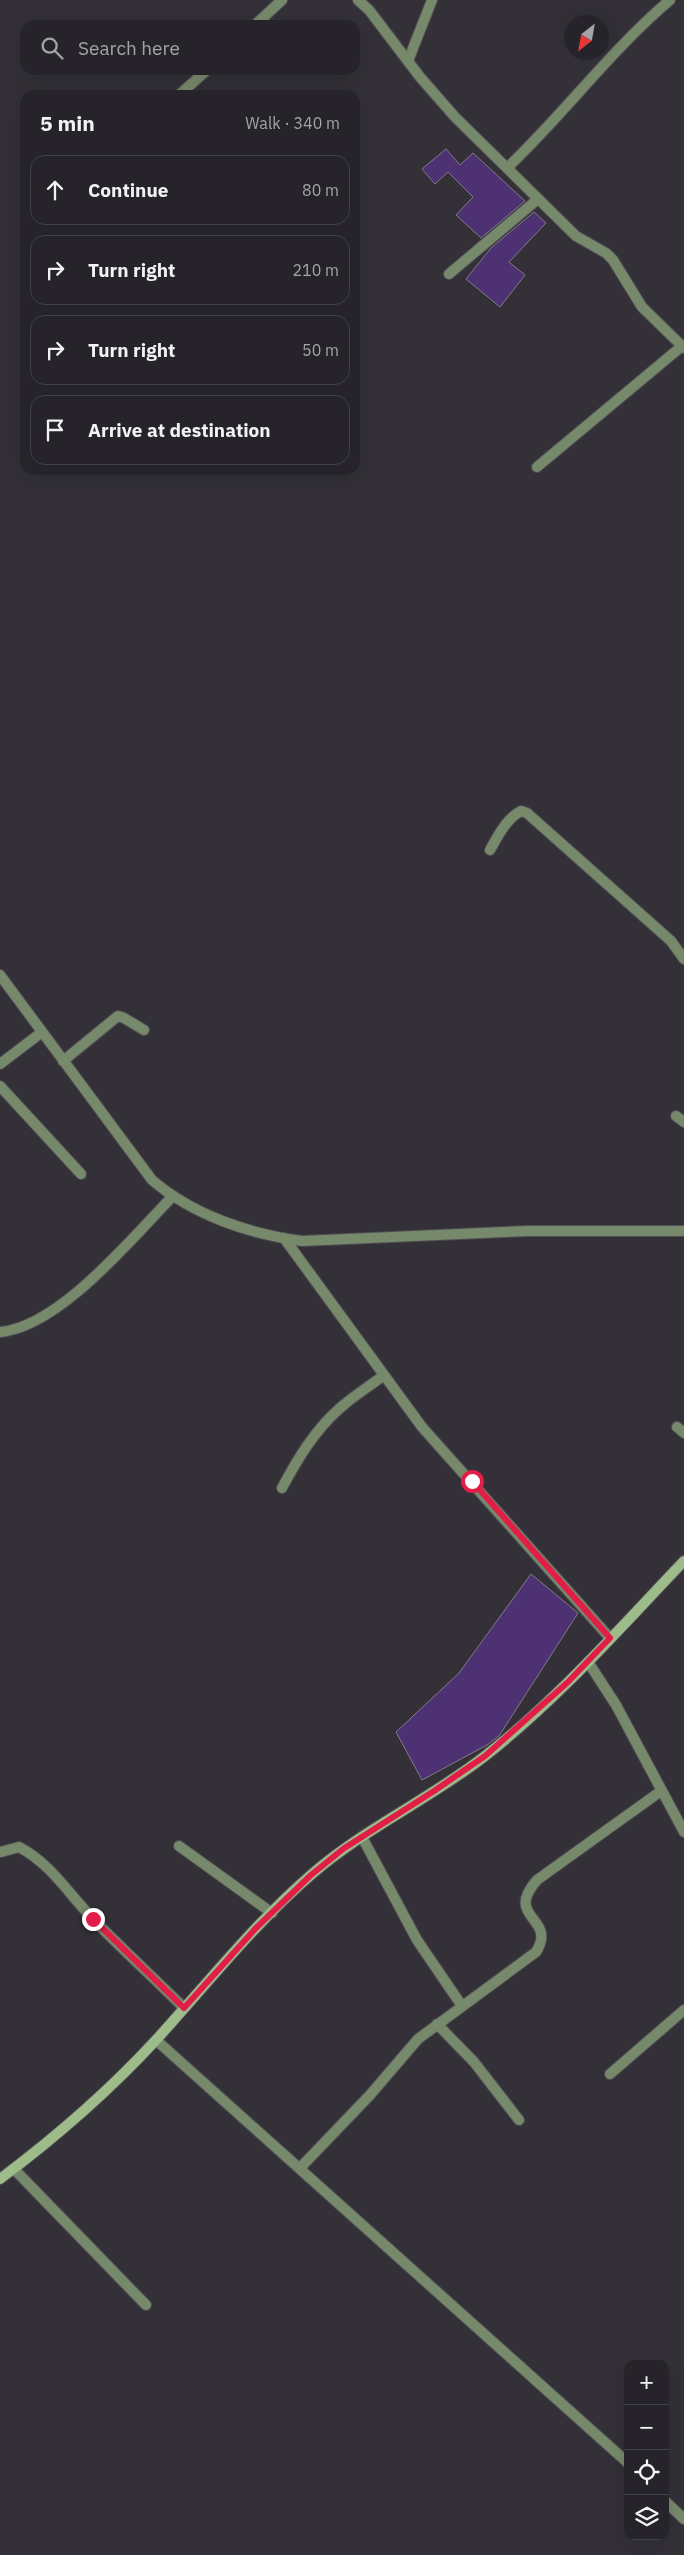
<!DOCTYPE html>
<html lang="en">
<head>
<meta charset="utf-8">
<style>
	:root { --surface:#26242a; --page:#323036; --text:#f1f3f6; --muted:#a4a4a8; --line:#424147 }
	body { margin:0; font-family:"IBM Plex Sans",sans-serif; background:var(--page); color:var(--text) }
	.controls { position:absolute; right:15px; bottom:15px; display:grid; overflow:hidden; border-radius:10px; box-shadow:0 5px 20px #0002 }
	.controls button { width:45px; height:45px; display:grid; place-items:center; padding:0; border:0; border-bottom:1px solid var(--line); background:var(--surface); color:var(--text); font:25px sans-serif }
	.compass { position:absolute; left:564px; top:15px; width:45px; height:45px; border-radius:50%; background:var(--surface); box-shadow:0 5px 20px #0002; rotate:211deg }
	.stop { position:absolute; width:15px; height:15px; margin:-11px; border:4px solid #e11d48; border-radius:50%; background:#fff }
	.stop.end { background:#e11d48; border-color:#fff; box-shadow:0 1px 5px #0008 }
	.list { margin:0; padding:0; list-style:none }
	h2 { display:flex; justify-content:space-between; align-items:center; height:65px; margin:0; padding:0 20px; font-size:21px }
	h2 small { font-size:16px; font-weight:400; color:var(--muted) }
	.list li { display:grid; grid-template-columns:32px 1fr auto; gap:15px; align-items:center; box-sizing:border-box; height:70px; margin:0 10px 10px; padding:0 10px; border:1px solid var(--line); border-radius:15px }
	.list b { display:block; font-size:19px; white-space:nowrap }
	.list em { font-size:16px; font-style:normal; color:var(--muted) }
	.icon { flex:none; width:28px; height:28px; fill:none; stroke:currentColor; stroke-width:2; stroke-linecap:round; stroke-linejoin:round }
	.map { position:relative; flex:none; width:684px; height:2555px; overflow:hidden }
	.search { position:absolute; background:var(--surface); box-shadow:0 5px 20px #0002; left:20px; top:20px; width:340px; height:55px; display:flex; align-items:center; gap:12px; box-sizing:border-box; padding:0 18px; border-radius:15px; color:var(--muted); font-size:19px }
	.panel { position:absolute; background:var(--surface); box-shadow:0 5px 20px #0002; left:20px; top:90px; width:340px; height:385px; border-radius:15px }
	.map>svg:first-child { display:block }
</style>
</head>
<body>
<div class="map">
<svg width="684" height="2555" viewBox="0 0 684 2555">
	<rect width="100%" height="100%" fill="#333038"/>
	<path fill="#4d3172" stroke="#807d87" d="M 446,149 L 460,165 L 473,153 L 525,201 L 481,238 L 456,215 L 473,197 L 448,172 L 435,184 L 422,169 Z
		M 534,212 L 546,223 L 509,262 L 525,275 L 500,307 L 466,279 L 491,248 Z
		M 531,1574 L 578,1613 L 499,1736 L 487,1745 L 422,1780 L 396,1732 L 459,1673 Z"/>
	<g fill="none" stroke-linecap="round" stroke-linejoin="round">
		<g stroke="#504d55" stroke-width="12">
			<path id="lane" d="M 408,61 L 432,0
				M 677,1427 L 684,1433
				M 179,1846 L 272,1913
				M 1,1852 L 19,1847 C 50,1863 69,1894 93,1919 C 122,1949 154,1978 184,2008
				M 610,2074 L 684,2010
				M 14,2169 L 146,2305"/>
		</g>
		<g stroke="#504d55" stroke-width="12">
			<path id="street" d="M 358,0 L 369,10 L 420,77 L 455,117 L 576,236 L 606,253 L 613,260 L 642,307 L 684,348
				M 255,25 L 282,0
				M 179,95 L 207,70
				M 507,168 C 564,114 610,51 670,0
				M 449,274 L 538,199
				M 537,467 L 682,346
				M 490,850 C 498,836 506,819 521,811 L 527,813 L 671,941 L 684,959
				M 0,975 L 152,1180 C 193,1215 249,1234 302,1241 L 527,1231 L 684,1231
				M 63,1061 L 118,1016 L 124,1018 L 144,1030
				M 0,1064 L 42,1032
				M 0,1086 L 81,1174
				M 676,1116 L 684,1122
				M 284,1238 L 422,1427 L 610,1638
				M 0,1332 C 59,1327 131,1239 172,1197
				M 282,1488 C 297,1460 314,1431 339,1409 C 352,1397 368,1387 383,1376
				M 588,1662 L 616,1705 L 684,1832
				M 362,1837 L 417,1940 L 462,2006
				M 437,2024 L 474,2062 L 519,2120
				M 156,2040 L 628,2463
				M 300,2168 L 370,2095 L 418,2039 L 536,1952 C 558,1917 503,1919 537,1880 L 661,1791
				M 665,2501 L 684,2519"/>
		</g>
		<g stroke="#504d55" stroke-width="12">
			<path id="secondary" d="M 0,2179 C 56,2137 108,2092 156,2040 C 207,1984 254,1924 312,1874 C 365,1828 430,1799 485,1756 C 558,1699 620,1628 684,1561"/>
		</g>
		<use href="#lane" stroke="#77896b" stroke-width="10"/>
		<use href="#street" stroke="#77896b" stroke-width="10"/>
		<use href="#secondary" stroke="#9ebb8a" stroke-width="10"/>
	</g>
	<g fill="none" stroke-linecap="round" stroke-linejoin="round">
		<path stroke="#e11d48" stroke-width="6" d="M 93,1919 L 184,2008 L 256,1928 L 311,1875 L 343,1849 L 434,1791 L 485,1756 L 568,1682 L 610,1638 L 472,1481"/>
	</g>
</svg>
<div class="controls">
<button>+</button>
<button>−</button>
<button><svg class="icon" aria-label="locate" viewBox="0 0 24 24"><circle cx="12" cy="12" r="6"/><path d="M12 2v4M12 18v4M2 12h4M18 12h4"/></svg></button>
<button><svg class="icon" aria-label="layers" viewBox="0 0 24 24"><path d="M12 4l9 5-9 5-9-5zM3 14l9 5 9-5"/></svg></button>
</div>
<svg class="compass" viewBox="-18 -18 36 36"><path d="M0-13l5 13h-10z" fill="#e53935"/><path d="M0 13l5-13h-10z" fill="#a4a4a8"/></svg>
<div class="stop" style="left:472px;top:1481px"></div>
<div class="stop end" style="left:93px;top:1919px"></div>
<div class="search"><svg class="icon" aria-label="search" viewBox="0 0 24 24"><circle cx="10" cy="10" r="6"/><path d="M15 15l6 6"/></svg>Search here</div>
<section class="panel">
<h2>5 min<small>Walk · 340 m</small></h2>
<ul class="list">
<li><svg class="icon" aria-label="ahead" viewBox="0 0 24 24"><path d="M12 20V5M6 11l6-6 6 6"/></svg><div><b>Continue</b></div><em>80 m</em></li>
<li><svg class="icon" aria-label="right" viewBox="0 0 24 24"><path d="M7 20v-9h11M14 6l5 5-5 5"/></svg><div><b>Turn right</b></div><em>210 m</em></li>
<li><svg class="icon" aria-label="right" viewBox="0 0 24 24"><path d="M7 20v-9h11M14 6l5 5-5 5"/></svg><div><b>Turn right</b></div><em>50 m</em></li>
<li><svg class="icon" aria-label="arrive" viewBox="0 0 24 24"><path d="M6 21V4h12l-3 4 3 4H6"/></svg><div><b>Arrive at destination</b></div></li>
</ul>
</section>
</div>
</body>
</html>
